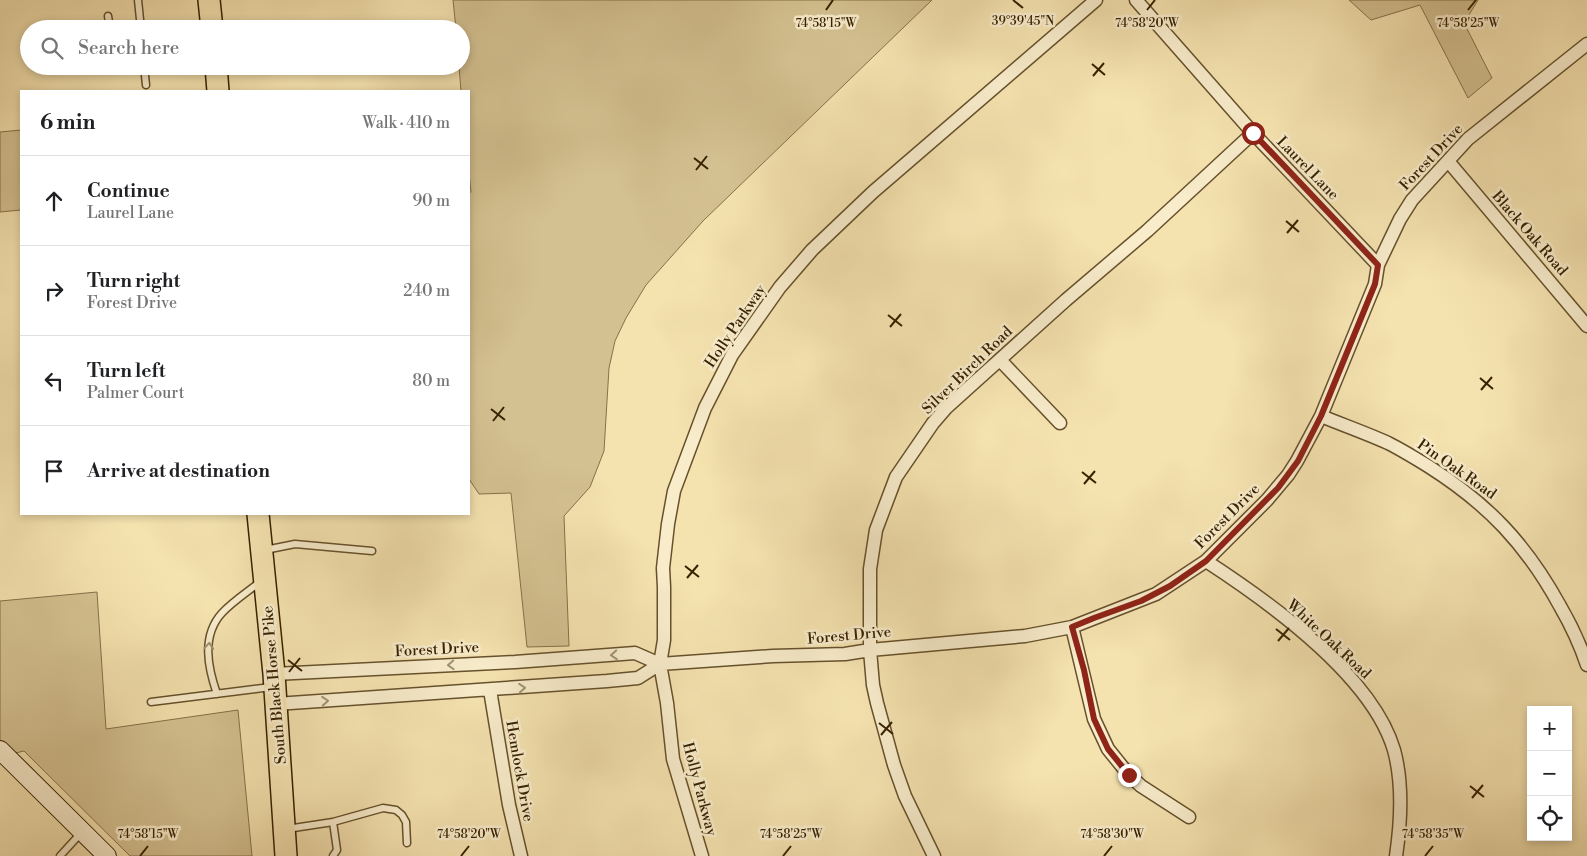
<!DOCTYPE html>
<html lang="en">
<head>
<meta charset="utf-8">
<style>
	:root { --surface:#fff; --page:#f2f2f2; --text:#202124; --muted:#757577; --line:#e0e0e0 }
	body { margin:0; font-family:"Libre Bodoni",serif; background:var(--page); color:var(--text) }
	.controls { position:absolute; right:15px; bottom:15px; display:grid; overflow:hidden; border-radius:0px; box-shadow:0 2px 8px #0003 }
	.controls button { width:45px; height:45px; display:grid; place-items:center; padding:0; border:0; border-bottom:1px solid var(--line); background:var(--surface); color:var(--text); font:25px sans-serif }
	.stop { position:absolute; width:15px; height:15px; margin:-11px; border:4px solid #8f2418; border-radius:50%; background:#fff }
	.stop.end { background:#8f2418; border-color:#fff; box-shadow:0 1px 5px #0008 }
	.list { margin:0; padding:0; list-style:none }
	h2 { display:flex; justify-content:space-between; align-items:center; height:65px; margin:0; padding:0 20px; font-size:21px }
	h2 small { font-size:16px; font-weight:400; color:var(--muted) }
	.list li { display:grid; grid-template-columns:32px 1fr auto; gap:15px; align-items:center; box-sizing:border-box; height:90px; padding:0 20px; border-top:1px solid var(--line) }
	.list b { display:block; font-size:19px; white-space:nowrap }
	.list p { margin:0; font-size:16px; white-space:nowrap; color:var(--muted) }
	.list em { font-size:16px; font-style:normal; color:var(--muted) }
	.icon { flex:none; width:28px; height:28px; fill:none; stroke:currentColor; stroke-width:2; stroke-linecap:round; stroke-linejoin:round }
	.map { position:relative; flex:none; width:1587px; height:856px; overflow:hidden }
	.search { position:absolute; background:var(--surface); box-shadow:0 2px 8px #0003; left:20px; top:20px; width:450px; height:55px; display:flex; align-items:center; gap:12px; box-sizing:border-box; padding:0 18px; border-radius:28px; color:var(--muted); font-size:19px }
	.panel { position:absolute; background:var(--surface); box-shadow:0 2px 8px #0003; left:20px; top:90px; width:450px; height:425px; border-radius:0px }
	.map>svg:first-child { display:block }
</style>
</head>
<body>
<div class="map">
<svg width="1587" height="856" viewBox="0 0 1587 856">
	<rect width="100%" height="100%" fill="#f4e2af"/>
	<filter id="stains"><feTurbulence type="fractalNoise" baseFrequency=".004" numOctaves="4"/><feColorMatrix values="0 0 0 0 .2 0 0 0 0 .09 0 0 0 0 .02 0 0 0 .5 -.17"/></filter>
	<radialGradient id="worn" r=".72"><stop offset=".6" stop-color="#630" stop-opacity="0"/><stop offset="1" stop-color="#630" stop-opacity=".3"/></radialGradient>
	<path fill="#d4c191" stroke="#867149" d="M 453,0 L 932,0 L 703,221 L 646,285 L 626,318 L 615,341 L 609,368 L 604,451 L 590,487 L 564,516 L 569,646 L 527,647 L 511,493 L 479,494 L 469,479 L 469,193 L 471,192 L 469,173 L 469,91 L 461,91 L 459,66 L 461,66 L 461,29 L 456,29 Z
		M 1349,0 L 1478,0 L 1464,23 L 1492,78 L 1468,98 L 1420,5 L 1371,20 Z
		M 21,130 L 21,210 L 0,212 L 0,132 Z
		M 97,592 L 106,729 L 238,710 L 252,856 L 130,856 L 24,751 L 7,755 L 0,750 L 0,601 Z"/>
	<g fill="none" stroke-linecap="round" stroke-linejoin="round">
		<g stroke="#66512c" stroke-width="9">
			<path id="lane" d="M 138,0 L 141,29
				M 108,16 L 110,29
				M 144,66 L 146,85
				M 265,550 L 295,544 L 372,551
				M 217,694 C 208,668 201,636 222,613 C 233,601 249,591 261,581
				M 151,702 L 271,687
				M 287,829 L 333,822 L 383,808 L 396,810 L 402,815 L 406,822 L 407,843
				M 60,856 L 81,833
				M 333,856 L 337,850 L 333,822"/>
		</g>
		<g stroke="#66512c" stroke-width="15">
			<path id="street" d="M 1136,0 L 1253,133 L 1378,265
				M 1448,161 L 1587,326
				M 1000,360 L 1060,423
				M 1321,416 C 1343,425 1366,433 1388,443 C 1402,450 1415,458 1428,466 C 1488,504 1526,544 1560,606 C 1571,625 1580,644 1587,665
				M 1206,561 C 1269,602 1372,675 1394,750 C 1403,783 1401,822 1396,856
				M 1072,627 L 1094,719 L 1108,749 L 1129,775 L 1141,786 L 1189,817
				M 274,674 L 515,662 L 635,653 L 660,664
				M 490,690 L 509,805 L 521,856
				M 276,704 L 607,681 L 638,678 L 660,664 L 773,656 L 845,654 L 870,650 L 1025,636 L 1072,627 L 1156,594 L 1206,561 L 1267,500 L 1288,475 L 1297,461 L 1321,416 L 1375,284 L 1378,265 L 1400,219 L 1412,200 L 1468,139 L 1587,44
				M 702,856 L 673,759 L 667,703 L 660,664 L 664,640 L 664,587 L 663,568 L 668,524 L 674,491 L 705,408 L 732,355 L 780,287 L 812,250 L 873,192 L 1096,0
				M 934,856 L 905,796 L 894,765 L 877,703 L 873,685 L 870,650 L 870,569 L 876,530 L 896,477 L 933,423 L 946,408 L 1066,300 L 1147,231 L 1253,133"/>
		</g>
		<g stroke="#372101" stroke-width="20">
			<path id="secondary" d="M 0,750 L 107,856"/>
		</g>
		<g stroke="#372101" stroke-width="24">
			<path id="highway" d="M 209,0 L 212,29
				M 216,66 L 218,91
				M 258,514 L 274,674 L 286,856"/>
		</g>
		<use href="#lane" stroke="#f8eccb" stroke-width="6"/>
		<use href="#street" stroke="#f8eccb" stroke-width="12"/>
		<use href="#secondary" stroke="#f8eccb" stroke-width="18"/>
		<use href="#highway" stroke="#f4e2af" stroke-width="21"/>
	</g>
	<defs><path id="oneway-chevron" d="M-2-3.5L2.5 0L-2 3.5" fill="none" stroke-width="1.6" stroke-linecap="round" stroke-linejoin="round" transform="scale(1.25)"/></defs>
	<g stroke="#a19170">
		<use href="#oneway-chevron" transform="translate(209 646) rotate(-85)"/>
		<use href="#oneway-chevron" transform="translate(614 655) rotate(176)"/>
		<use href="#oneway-chevron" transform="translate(451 665) rotate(177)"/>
		<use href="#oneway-chevron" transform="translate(522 688) rotate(-4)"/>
		<use href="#oneway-chevron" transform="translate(325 701) rotate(-4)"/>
	</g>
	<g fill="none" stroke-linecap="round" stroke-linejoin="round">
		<path stroke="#8f2418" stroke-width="6" d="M 1129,775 L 1108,749 L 1094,719 L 1084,670 L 1072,627 L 1094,618 L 1141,601 L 1170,586 L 1206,561 L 1278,488 L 1298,461 L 1321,416 L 1375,284 L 1378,265 L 1253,133"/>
	</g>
	<path fill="none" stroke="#372101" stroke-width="2" d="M 1013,0 L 1023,8M 826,10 L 833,0M 1147,10 L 1155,0M 1468,10 L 1476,0M 1092,64 L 1105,75M 1093,76 L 1104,63M 694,158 L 708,169M 696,170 L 707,156M 1286,221 L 1299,232M 1287,233 L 1298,220M 888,315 L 902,326M 890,327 L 901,314M 1480,378 L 1493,389M 1481,390 L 1492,377M 491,409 L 505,420M 493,421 L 504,407M 1082,472 L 1096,483M 1084,484 L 1095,471M 685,566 L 699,577M 687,578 L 698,565M 1276,629 L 1290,640M 1278,641 L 1289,628M 288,660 L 302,671M 289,672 L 300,658M 879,723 L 893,734M 881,735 L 892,722M 1470,786 L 1484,797M 1472,798 L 1483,785M 140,856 L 148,846M 461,856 L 469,846M 783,856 L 791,846M 1104,856 L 1112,846M 1425,856 L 1433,846"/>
	<g text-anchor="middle" stroke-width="5" stroke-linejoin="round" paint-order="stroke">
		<g font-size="15" fill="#372101" stroke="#f8eccb">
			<text transform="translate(1431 157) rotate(-47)" y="5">Forest Drive</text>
			<text transform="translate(1308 168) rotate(46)" y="5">Laurel Lane</text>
			<text transform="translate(1530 233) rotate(49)" y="5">Black Oak Road</text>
			<text transform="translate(735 326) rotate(-56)" y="5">Holly Parkway</text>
			<text transform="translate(967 370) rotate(-44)" y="5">Silver Birch Road</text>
			<text transform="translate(1457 469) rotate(35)" y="5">Pin Oak Road</text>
			<text transform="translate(1227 516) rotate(-45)" y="5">Forest Drive</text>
			<text transform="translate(849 635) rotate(-5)" y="5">Forest Drive</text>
			<text transform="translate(1329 639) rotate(43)" y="5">White Oak Road</text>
			<text transform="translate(437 649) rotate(-3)" y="5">Forest Drive</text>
			<text transform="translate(274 685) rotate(-95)" y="5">South Black Horse Pike</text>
			<text transform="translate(520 771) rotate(80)" y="5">Hemlock Drive</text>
			<text transform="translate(700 789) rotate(75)" y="5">Holly Parkway</text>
		</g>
	</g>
	<g font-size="12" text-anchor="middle" fill="#372101" stroke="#f8eccb" stroke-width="5" stroke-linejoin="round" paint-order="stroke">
		<text x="1023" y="25">39°39'45"N</text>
		<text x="826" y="27">74°58'15"W</text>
		<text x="1147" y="27">74°58'20"W</text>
		<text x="1468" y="27">74°58'25"W</text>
		<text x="148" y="838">74°58'15"W</text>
		<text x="469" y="838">74°58'20"W</text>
		<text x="791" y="838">74°58'25"W</text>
		<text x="1112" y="838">74°58'30"W</text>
		<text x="1433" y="838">74°58'35"W</text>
	</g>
	<rect width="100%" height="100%" filter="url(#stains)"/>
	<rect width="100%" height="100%" fill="url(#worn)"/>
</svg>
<div class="controls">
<button>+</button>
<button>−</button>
<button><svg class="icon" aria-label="locate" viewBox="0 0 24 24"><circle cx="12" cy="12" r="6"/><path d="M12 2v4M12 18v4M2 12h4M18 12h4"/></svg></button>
</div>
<div class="stop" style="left:1253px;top:133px"></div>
<div class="stop end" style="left:1129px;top:775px"></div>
<div class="search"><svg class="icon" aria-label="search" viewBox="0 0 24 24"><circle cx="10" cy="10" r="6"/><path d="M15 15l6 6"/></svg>Search here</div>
<section class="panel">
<h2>6 min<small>Walk · 410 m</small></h2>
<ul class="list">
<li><svg class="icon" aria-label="ahead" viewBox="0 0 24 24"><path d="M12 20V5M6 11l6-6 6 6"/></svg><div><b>Continue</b><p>Laurel Lane</p></div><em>90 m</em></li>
<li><svg class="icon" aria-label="right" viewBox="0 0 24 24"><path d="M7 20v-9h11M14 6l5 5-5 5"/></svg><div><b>Turn right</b><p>Forest Drive</p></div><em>240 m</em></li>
<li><svg class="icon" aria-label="left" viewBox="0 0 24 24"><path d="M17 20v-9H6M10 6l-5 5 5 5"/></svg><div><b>Turn left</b><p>Palmer Court</p></div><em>80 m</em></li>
<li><svg class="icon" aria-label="arrive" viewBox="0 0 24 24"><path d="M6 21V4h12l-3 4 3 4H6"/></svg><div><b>Arrive at destination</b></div></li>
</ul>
</section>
</div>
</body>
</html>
